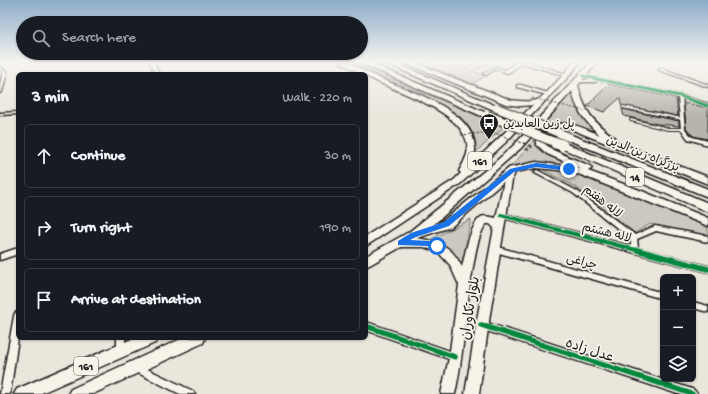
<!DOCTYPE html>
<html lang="en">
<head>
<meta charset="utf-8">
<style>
	:root { --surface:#171b24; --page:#20242c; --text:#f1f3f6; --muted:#9ea1a6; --line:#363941 }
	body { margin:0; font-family:"Gochi Hand","Playpen Sans Arabic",sans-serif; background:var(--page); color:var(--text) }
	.controls { position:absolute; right:12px; bottom:12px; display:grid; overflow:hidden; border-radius:6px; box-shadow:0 1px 3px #0004 }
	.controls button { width:36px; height:36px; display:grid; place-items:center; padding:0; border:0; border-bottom:1px solid var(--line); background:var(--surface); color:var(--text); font:20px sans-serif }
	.stop { position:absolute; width:12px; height:12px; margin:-9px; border:3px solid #1a73e8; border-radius:50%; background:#fff }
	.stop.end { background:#1a73e8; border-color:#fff; box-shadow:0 1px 4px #0008 }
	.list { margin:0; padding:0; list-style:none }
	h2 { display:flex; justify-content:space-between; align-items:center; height:52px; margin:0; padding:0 16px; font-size:17px }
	h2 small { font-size:13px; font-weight:400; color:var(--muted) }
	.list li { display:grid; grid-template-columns:26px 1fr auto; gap:12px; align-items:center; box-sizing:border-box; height:64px; margin:0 8px 8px; padding:0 8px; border:1px solid var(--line); border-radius:6px }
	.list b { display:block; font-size:15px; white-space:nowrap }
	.list em { font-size:13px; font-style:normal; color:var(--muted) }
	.icon { flex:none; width:22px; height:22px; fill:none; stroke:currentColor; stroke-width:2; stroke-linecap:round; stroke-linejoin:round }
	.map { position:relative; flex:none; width:708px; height:394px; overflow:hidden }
	.search { position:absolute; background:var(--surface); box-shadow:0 1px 3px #0004; left:16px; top:16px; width:352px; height:44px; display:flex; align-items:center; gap:10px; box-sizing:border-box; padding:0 14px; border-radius:22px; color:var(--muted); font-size:15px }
	.panel { position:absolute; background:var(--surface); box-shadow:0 1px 3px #0004; left:16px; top:72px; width:352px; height:268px; border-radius:6px }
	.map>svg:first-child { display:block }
</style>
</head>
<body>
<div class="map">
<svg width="708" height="394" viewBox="0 0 708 394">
	<rect width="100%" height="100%" fill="#eae6dc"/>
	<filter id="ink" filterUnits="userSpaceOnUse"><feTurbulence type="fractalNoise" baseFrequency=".025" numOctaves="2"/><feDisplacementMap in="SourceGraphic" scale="8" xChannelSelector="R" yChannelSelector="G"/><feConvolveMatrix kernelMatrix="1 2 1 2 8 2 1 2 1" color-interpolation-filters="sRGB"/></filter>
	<g filter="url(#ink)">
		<path fill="#ccc8c0" stroke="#74726e" d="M 346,62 L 351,62 L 504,127 L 475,153 L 474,143 L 471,133 L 456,116 Z
			M 409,62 L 482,62 L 488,64 L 479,69 L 469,66 L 466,68 L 485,76 L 471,85 Z
			M 573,92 C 574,115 589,127 606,139 C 594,134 580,125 567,123 C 558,122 553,125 545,122 Z
			M 534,140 C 546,159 573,164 594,173 C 563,165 542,160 511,167 Z
			M 538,167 C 567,168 593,180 620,190 C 650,202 679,214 708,227 L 708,237 L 650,224 L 635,233 L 577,188 Z
			M 471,219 L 461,268 L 427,241 Z"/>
		<path fill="#b6b4ac" stroke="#1c1c1c" d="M 609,84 L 676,98 L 678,116 L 621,105 L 620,98 L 604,112 L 587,106 Z
			M 684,103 L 708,108 L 708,139 L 693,136 L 686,128 Z
			M 622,109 L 679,121 L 679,126 L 657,124 L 624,116 Z"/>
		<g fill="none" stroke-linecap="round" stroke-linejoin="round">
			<g stroke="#1c1c1c" stroke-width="4">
				<path id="service" d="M 623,107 L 682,119
					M 631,120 L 668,129 L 683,129"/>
			</g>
			<g stroke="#1c1c1c" stroke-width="3">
				<path id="minor" d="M 150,62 L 154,62 L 159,74 L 155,74 Z
					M 517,62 L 528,62 L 569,75 L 566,76 L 522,63 L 508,73 L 495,69 L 486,75 L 483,74 L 495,67 L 506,70 Z
					M 0,67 L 7,73 L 2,92 L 0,93 L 0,84 L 3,73 L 0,70 Z
					M 659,68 L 661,68 L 708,85 L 708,87 L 659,70 Z
					M 582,75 L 680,95 L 708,104 L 708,107 L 682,98 L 685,129 L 692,137 L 708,141 L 708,145 L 688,139 L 681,129 L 678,97 L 583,77 L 581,76 Z
					M 577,80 L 595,80 L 597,81 L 595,82 L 577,82 Z
					M 517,85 L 521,85 L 551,94 L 547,95 L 517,87 Z
					M 18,112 L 18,114 L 0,115 L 0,113 Z
					M 537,170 L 577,191 L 635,235 L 655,226 L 708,236 L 708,242 L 656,231 L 637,239 L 638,248 L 708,266 L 708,272 L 499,217 L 498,215 L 499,213 L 501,213 L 631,246 L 631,239 L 573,193 L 535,173 L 534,172 Z
					M 494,246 L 663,293 L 663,299 L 492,251 L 491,249 L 492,247 Z
					M 18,248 L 18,254 L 0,260 L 0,254 Z
					M 693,302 L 708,306 L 708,312 L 693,308 Z
					M 18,312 L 18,338 L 10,394 L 0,394 L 14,316 L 15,313 Z
					M 481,321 L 692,389 L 695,391 L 697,394 L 678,394 L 481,329 L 478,328 L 477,325 L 478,322 Z
					M 366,322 L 455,353 L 458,354 L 459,357 L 458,360 L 455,361 L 366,330 Z
					M 117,338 L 125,338 L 125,350 L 124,353 L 121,354 L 118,353 L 117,350 Z
					M 135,363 L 193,391 L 195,394 L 180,394 L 132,370 L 131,367 L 132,364 Z"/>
			</g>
			<g stroke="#1c1c1c" stroke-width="3">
				<path id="secondary" d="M 512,167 L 516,170 L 512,180 L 490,314 L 479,394 L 465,394 L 478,314 L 494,228 L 490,224 L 486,224 C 477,237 475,257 472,273 C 465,313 464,354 455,394 L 441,394 L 449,358 L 459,285 L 450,265 L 438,252 L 424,247 L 400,247 L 396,246 L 395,243 L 396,240 C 413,235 439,240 451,251 C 456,256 459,261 462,267 C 465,255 470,225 481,217 C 484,215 492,217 496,218 L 504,180 L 509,168 Z"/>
			</g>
			<g stroke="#1c1c1c" stroke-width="3">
				<path id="primary" d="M 340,62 L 348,62 C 360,68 372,75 384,80 C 417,94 491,116 472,164 L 533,105 L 520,106 L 506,104 L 403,62 L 412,62 L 511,100 C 518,101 532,103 539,99 C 547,94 567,71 573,62 L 580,62 L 569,76 L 506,142 L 460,184 L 366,246 L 366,236 L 454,180 L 461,173 L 459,171 C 462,166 465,160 467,154 C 475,115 400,93 374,80 L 366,76 L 366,74 L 361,74 Z
					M 591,62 L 598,62 L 578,85 C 584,111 593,122 614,137 L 614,141 L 708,177 L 708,184 L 568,128 C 558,127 552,133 545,140 L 545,144 L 553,150 L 590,166 L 592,168 L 588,171 L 637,189 L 708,218 L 708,226 L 581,175 L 558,170 L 536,168 L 515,172 L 451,227 L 417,238 L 366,267 L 366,256 L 409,232 L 493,164 L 515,144 ZM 572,91 C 576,110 586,123 600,135 C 576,125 557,114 537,139 L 537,145 L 547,154 L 580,168 L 536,162 L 509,168 L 443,221 L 433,225 L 521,148 Z
					M 134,338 L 157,338 L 155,343 L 39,394 L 14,394 L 17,389 Z
					M 183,338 L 205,338 L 203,343 L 93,394 L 68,394 L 71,389 Z"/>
			</g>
			<g stroke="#1c1c1c" stroke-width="3">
				<path id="trunk" d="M 358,62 L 368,62 L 491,115 L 490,117 L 484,117 Z
					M 383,62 L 393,62 L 501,108 L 497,111 L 494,110 Z
					M 569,134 L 708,189 L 708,197 L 566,139 L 564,137 L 566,135 Z
					M 562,142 L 708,203 L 708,212 L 559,147 L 557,145 Z"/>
			</g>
			<path stroke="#1c1c1c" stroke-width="1.5" stroke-dasharray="3 3" stroke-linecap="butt" d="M 526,149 L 529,150 L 532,146"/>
			<use href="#service" stroke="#f7f3e8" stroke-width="2"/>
			<use href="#minor" fill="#f7f3e8" fill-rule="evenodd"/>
			<use href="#secondary" fill="#f7f3e8" fill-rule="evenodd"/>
			<use href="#primary" fill="#f7f3e8" fill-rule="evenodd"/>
			<use href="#trunk" fill="#f7f3e8" fill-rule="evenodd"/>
			<g stroke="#1c1c1c" stroke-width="10" stroke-linecap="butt">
				<path id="trunk-bridge-far1" d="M 497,108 L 569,137
					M 487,115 L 559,144"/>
			</g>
			<g stroke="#1c1c1c" stroke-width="14" stroke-linecap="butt">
				<path id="trunk-bridge" d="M 556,143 L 562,145"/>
			</g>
			<path stroke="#1c1c1c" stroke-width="1" stroke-dasharray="2 2" stroke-linecap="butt" d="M 532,98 L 585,111
				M 461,135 L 492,132 L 525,144"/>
			<path stroke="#1c1c1c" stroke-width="1.5" stroke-dasharray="3 3" stroke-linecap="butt" d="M 523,143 L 532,146"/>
			<use href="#trunk-bridge-far1" stroke="#f7f3e8" stroke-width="8"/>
			<use href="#trunk-bridge" stroke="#f7f3e8" stroke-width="11"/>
			<g stroke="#f7f3e8" stroke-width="5">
				<path id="cycleway-far2" d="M 583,76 L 680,96 L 708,106"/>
			</g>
			<g stroke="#f7f3e8" stroke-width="6">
				<path id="cycleway-far1" d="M 501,215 L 640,251"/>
			</g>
			<g stroke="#f7f3e8" stroke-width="8">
				<path id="cycleway" d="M 637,250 L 708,269
					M 481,325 L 692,394
					M 366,326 L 455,357"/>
			</g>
			<use href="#cycleway-far2" stroke="#00873e" stroke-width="3"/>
			<use href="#cycleway-far1" stroke="#00873e" stroke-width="4"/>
			<use href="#cycleway" stroke="#00873e" stroke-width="5.5"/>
		</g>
	</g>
	<linearGradient id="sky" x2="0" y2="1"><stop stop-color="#8cacc9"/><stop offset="0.53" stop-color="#f6f4ef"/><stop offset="1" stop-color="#f6f4ef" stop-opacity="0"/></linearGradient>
	<rect width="708" height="117" fill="url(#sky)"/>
	<path fill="#1a73e8" d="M 536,163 L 569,167 L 572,169 L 569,171 L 536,167 L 514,172 L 449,226 L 416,237 L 410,240 L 429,241 L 439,244 L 439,249 L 437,249 L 428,246 L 398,245 L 398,241 L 411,233 L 444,222 L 510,169 Z"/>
	<defs>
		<g id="bus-pin" transform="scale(1)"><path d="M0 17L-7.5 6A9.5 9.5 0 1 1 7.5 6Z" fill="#1c1c1c" stroke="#f7f3e8"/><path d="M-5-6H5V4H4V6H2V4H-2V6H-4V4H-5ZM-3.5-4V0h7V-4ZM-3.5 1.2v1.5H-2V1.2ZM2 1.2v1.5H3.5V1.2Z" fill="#fff"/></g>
	</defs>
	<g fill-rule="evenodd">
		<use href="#bus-pin" x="489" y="123"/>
	</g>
	<g text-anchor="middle" stroke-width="3.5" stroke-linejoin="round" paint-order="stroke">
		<g fill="#f7f3e8" stroke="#5e5c59" stroke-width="1">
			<rect x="468" y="152" width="24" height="18" rx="3"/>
			<rect x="626" y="168" width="18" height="18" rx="3"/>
			<rect x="74" y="357" width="24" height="18" rx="3"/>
		</g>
		<g font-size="11" font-weight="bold" fill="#1c1c1c">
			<text x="480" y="165">161</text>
			<text x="635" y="181">14</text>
			<text x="86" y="370">161</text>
		</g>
		<g font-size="12" fill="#1c1c1c" stroke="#f7f3e8" text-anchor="start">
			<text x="503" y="127">پل زین العابدین</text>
		</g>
		<g font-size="12" fill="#1c1c1c" stroke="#f7f3e8">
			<text transform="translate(643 153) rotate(22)" y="4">بزرگراه زین الدین</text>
			<text transform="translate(603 201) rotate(38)" y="4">لاله هفتم</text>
			<text transform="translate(607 232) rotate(14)" y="4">لاله هشتم</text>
			<text transform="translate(582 261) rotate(16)" y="4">چراغی</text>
		</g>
		<g font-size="14" fill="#1c1c1c" stroke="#f7f3e8">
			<text transform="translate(469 308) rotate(-81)" y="5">بلوار تکاوران</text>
			<text transform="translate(590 349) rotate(18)" y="5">عدل زاده</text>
		</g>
	</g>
</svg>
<div class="controls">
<button>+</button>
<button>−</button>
<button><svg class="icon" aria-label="layers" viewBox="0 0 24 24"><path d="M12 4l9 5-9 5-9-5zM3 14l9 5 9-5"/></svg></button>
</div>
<div class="stop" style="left:437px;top:246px"></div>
<div class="stop end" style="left:569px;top:169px"></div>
<div class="search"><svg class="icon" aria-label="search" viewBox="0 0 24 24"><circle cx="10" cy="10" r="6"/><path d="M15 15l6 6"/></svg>Search here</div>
<section class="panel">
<h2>3 min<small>Walk · 220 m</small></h2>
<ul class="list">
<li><svg class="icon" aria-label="ahead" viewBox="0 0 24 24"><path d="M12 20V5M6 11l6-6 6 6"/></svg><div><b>Continue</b></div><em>30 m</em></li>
<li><svg class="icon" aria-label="right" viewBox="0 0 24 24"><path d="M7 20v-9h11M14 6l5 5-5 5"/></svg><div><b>Turn right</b></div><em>190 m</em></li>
<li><svg class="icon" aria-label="arrive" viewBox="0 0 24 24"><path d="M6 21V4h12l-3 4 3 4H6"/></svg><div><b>Arrive at destination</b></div></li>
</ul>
</section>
</div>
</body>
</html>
